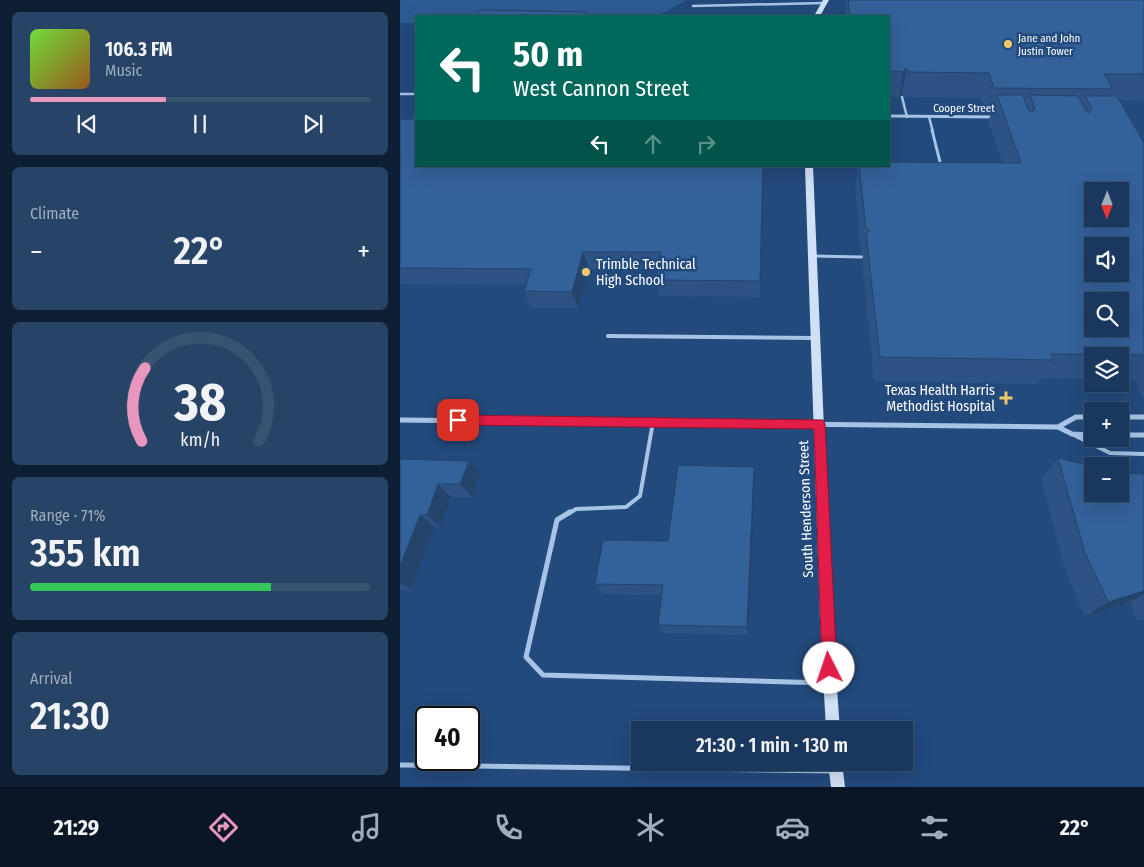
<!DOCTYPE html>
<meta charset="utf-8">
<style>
:root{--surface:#1a385d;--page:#274366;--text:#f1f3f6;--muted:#9facbc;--line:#385272;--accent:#e797bd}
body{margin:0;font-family:"Fira Sans Condensed",sans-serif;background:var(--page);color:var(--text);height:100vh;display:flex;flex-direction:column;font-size:19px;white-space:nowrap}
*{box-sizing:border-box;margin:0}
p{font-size:16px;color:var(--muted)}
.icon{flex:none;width:28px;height:28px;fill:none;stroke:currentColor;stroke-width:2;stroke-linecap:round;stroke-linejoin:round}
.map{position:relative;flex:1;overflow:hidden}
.sheet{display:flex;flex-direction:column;gap:12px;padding:12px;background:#0e1f33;width:400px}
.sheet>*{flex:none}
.guide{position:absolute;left:15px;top:15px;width:475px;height:152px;border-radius:0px;box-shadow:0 5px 20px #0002,0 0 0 1px var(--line);background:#00695c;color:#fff;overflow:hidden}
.needle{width:32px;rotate:181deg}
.buttons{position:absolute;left:684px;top:182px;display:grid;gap:10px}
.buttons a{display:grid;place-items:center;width:45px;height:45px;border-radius:0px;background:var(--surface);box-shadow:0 5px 20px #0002,0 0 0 1px var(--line);font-size:25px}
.speed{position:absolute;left:15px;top:706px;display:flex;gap:10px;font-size:25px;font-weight:700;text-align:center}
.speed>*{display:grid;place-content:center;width:65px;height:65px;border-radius:50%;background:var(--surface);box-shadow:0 5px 20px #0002,0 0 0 1px var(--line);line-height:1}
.speed .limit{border:2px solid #111;border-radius:8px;background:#fff;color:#111}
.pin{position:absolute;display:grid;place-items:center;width:42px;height:42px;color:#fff;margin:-21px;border-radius:10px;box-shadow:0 2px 8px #0006}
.me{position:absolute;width:55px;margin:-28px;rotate:356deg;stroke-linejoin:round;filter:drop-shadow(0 0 4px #0008)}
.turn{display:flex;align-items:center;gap:18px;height:105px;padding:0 15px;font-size:22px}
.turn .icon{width:65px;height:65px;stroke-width:2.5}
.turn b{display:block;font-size:35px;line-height:42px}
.lanes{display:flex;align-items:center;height:48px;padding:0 15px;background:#0003;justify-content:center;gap:25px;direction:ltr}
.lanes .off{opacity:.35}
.big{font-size:38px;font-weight:600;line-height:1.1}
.sheet .card{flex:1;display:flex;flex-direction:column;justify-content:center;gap:8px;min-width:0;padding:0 18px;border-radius:8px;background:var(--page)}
.sheet .dial{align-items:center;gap:0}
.dial svg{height:130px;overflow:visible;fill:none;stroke:var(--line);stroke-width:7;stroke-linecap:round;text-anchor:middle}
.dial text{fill:var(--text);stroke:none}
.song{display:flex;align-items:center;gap:15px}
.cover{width:60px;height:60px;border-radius:8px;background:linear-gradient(135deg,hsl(100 70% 55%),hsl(30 70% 35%))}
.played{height:5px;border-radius:2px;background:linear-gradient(90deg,var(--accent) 40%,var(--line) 40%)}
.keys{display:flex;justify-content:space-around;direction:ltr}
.heat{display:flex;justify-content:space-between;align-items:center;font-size:28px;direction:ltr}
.charge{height:8px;border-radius:4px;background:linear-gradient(90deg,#34c759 71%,var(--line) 0)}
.trip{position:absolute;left:231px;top:721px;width:282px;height:50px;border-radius:0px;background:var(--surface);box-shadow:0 5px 20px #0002,0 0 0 1px var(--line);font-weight:600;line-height:50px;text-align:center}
.menu{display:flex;height:80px;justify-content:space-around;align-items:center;background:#0a1625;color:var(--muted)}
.menu .icon{width:35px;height:35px}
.menu .selected{color:var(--accent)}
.menu b{font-size:22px;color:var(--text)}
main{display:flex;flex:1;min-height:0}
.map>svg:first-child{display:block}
.green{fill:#2d5c93}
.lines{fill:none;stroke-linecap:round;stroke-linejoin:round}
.lane-far3{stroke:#a7c3e5;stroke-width:2.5}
.lane-far2{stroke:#a7c3e5;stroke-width:3}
.lane-far1{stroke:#a7c3e5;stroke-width:4}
.lane{stroke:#a7c3e5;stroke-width:5}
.street-far1{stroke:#a7c3e5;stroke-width:3}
.street{stroke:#a7c3e5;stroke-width:5}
.secondary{fill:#d0e0f5;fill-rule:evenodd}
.wall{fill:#2c5384}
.shaded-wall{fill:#24446b}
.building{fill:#336199;stroke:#24446b;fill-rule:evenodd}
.route{fill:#e11d48;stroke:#92132f}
.poi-dot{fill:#f0c96a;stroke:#234a7c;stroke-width:2}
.labels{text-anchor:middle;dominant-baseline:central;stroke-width:5;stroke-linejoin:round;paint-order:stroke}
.far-poi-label{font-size:11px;fill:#fff;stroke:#234a7c;text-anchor:start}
.far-street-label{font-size:11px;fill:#fff;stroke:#234a7c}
.poi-label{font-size:14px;fill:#fff;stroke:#234a7c;text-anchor:start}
.street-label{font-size:14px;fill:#fff;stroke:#234a7c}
</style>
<main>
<section class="sheet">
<div class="card">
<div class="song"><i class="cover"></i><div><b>106.3 FM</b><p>Music</p></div></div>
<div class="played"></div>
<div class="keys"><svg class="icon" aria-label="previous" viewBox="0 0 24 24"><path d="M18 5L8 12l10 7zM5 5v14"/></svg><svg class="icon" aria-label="pause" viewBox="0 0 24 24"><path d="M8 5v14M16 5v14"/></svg><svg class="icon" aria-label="next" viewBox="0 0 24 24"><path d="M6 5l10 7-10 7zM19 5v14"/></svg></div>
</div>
<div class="card"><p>Climate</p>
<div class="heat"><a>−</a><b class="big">22°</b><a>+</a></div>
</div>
<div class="card dial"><svg viewBox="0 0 100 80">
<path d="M14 69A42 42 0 1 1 86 69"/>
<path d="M14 69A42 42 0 0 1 16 24" stroke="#e797bd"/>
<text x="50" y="56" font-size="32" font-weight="700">38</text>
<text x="50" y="72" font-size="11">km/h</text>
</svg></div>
<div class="card"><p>Range · 71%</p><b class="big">355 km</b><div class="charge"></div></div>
<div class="card"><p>Arrival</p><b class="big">21:30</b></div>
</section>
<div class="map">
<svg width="744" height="787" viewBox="0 0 744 787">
<rect width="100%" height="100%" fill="#234a7c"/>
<path class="green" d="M0 0H287L267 11 252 16H16V23H0Z"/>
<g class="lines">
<path class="lane-far3" d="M293 6 424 3
M0 94H16
M502 97 507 117
M529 117 533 132"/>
<path class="lane-far2" d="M532 130 541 166
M413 256 462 257"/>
<path class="lane-far1" d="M208 336 414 338
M674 435 710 453 744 454
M168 514 176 509 226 507 240 496 253 422"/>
<path class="lane" d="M170 512 157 520 126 657 143 675 428 683
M0 765 433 771"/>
<path class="street-far1" d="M489 116 596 117"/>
<path class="street" d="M720 417H744
M0 420 658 427 672 434 692 435
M658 427 676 417H692
M720 435H744"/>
<path class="secondary" d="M423 0H429L420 16H414Z
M405 166H413L432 620 440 730H426L420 620Z
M428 762H442L445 787H431Z"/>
</g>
<path class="wall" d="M446 0H744V101L719 100 744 143V403L735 380 720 379V356H692V379L642 378 638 384 474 381 462 260 463 255 461 254 455 188 458 166H489L603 163 588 121 591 114H586L581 98 505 97 502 94 499 97H489V16H445Z
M0 119 16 166H364L360 297 259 296 256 280 258 269H189L178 308H131L124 291 126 285 0 284Z
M658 458 692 494 744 474V620H736L730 602 685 617 665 570 641 479Z
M0 459 69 461 80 474 72 497H51L41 527H34L11 590H0Z
M354 467 355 480 348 635 263 633 258 625 262 595 203 594 195 584 268 541Z"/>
<path class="shaded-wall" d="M506 68 502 94 499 97 503 72Z
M363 166H364L360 297V281Z
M183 252 189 269 178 308 172 292Z
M69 461 80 474 72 497 60 484Z
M354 467 355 480 348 635 347 627Z
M38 484 51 497 41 527 27 515Z
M20 515 34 527 11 590 0 583V566Z
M744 591V594L730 602 685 617 708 602Z"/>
<path class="building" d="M448 0H744V74H704L713 89 594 88 589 73 510 72 506 68 503 72 489 71V16H450Z
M80 10 187 12 185 16H75Z
M597 95H623L628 110 632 112 635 109 630 95 678 96 686 111 689 113 692 109 685 96H717L744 143V355L651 354 653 360 480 357 466 234 470 231 466 227 459 166H489V162L621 163ZM692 191H720V219H692ZM692 246H720V274H692ZM692 301H720V329H692Z
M0 119H16V166H363L360 281 256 280 261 252H183L172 292 124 291 131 269 0 268Z
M658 458 692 466V494H720V473L744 474V591L708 602 685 553Z
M0 459 69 461 60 484H38L27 515H20L0 566Z
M278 465 354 467 347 627 258 625 263 585 195 584 203 540 268 541Z"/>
<path class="route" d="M58 415 423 420 425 424 437 668 435 673 429 675 424 673 422 668 414 429 58 425 54 424 53 420 54 417Z"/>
<g class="poi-dot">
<circle cx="608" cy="44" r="5"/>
<circle cx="186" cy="272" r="5"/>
<path d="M603.5 390.5h5v5h5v5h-5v5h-5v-5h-5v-5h5z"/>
</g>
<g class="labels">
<g class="far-poi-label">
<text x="618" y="38">Jane and John<tspan x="618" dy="13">Justin Tower</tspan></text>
</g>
<g class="far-street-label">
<text x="564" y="108">Cooper Street</text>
</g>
<g class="poi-label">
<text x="196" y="264">Trimble Technical<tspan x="196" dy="16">High School</tspan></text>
<text x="595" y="390" text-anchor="end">Texas Health Harris<tspan x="595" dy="16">Methodist Hospital</tspan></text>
</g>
<g class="street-label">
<text transform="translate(406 509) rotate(-92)">South Henderson Street</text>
</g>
</g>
</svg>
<div class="buttons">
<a><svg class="needle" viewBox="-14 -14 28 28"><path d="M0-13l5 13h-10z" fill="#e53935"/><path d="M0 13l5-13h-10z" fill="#9facbc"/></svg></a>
<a><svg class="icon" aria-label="sound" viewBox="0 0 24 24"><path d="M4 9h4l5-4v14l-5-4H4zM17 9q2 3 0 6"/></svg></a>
<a><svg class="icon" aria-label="search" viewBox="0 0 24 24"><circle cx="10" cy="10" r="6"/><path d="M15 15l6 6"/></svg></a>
<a><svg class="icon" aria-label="layers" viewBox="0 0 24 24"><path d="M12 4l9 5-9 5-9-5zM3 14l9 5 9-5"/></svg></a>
<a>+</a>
<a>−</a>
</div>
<div class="speed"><div class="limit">40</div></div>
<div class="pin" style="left:58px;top:420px;background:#d93025"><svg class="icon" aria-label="arrive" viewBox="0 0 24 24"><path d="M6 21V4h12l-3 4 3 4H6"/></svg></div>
<svg class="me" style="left:429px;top:668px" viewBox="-20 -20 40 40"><circle r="19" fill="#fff"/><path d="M0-13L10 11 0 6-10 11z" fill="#e11d48"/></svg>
<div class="trip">21:30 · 1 min · 130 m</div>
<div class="guide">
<div class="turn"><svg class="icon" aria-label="left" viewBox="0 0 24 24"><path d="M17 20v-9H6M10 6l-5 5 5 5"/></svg><div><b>50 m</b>West Cannon Street</div></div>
<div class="lanes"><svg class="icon" aria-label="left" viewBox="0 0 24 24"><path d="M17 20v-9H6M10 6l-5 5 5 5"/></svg><svg class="icon off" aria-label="ahead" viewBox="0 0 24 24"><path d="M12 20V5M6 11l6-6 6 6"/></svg><svg class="icon off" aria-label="right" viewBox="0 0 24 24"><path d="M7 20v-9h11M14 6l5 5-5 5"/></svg></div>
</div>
</div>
</main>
<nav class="menu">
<b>21:29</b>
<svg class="icon selected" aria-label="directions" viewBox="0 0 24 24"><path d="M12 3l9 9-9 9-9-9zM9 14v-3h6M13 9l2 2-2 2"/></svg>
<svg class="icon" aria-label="music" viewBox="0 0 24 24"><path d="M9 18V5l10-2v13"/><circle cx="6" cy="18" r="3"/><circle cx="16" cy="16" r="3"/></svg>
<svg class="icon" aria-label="phone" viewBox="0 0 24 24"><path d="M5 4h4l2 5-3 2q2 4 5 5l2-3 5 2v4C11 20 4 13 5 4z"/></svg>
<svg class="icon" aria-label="climate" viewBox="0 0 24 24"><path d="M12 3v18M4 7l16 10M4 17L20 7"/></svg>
<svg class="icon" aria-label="car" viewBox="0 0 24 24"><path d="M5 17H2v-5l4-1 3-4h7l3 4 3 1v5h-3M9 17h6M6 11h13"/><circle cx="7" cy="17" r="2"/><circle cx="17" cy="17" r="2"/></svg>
<svg class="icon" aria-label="filters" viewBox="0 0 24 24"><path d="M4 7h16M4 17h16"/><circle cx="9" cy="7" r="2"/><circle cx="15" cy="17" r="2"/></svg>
<b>22°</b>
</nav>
